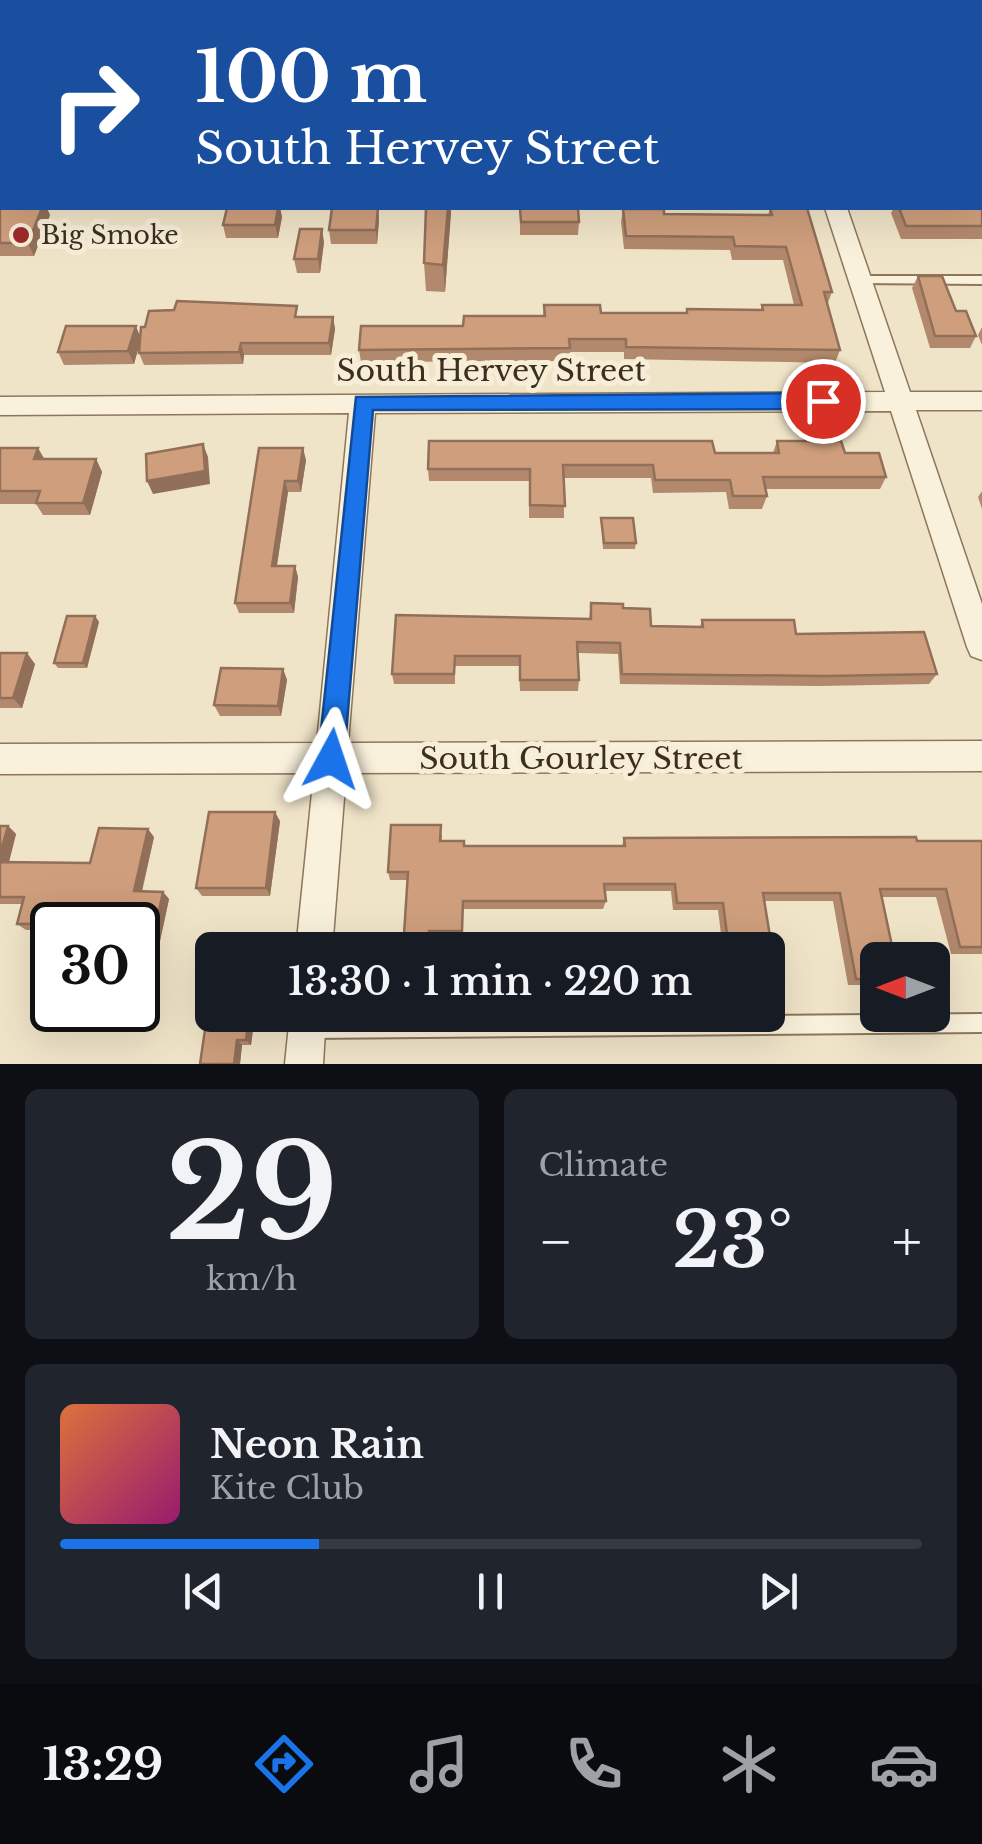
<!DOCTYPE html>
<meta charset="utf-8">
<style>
:root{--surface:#171b24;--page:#20242c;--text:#f1f3f6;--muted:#9ea1a6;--line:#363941;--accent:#1a73e8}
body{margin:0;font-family:"Libre Baskerville",serif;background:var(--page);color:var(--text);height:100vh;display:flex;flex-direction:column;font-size:38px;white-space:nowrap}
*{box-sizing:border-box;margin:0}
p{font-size:32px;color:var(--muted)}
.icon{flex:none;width:55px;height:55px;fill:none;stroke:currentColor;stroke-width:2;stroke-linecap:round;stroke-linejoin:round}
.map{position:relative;height:1064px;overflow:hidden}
.details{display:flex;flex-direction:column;gap:25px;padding:25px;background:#0d0f14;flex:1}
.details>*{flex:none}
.guide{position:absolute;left:0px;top:0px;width:982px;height:210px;box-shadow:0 10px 40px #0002;background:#1a4fa0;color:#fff;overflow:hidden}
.needle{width:65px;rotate:270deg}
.tools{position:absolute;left:860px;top:942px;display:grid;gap:20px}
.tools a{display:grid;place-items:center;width:90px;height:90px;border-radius:15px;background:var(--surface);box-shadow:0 10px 40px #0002;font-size:50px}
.speed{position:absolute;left:30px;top:902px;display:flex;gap:20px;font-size:50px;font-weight:700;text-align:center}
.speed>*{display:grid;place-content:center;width:130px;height:130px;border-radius:50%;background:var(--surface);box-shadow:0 10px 40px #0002;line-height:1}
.speed .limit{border:5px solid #111;border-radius:15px;background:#fff;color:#111}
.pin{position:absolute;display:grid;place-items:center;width:85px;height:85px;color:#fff;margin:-42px;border:5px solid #fff;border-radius:50%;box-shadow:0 2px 10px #0007}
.me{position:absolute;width:110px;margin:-55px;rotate:5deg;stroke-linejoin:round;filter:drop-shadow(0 0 8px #0008)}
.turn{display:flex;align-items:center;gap:35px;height:210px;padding:0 30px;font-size:45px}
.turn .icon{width:130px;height:130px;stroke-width:2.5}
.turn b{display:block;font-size:70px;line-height:85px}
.big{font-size:75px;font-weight:600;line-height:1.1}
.details .widget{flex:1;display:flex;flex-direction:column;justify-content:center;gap:15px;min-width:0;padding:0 35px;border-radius:15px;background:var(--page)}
.details .dial{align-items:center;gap:0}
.dial b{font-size:130px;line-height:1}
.song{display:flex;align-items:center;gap:30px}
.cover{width:120px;height:120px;border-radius:15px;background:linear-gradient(135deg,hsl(20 70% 55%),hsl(320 70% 35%))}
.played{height:10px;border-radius:5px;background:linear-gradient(90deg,var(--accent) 30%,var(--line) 30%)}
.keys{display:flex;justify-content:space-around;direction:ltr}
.heat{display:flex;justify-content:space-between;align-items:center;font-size:55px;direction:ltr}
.details .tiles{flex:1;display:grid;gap:25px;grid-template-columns:1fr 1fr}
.widget:last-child{grid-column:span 2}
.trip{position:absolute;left:195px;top:932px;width:590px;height:100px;border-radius:15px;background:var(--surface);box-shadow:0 10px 40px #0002;font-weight:600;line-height:100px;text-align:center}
.tab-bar{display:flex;height:160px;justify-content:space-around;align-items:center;background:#090b0e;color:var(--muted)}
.tab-bar .icon{width:70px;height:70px}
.tab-bar .on{color:var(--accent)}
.tab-bar b{font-size:45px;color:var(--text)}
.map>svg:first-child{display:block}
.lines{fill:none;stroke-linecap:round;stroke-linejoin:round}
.lane-casing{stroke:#8d765c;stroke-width:4}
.street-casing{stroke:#8d765c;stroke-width:3}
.primary-casing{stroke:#5b4430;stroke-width:46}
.lane{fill:#faf1dc;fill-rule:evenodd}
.street{fill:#faf1dc;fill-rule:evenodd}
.primary{stroke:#f3d9a0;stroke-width:42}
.wall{fill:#b2896c}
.shaded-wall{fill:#916f58}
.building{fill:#cf9f7d;stroke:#916f58;stroke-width:2.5}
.route{fill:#1a73e8;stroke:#114b97;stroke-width:2.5}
.poi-dot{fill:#9e2a2b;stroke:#f7eed8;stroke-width:4}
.labels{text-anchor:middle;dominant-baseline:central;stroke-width:10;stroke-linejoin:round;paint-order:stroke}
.far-poi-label{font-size:25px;fill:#3d2e20;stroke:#f7eed8;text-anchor:start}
.street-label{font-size:30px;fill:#3d2e20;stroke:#f7eed8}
</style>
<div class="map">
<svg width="982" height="1064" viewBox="0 0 982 1064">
<rect width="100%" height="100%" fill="#f0e4c8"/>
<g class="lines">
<defs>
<path id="lane" d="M0 79H2V85H0Z
M980 87H982V93H980Z
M860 276H982V284L856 283 854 280Z
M982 1014V1032L308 1038 301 1036 299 1029 301 1022 308 1020Z"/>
<path id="street" d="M758 0H776L777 2H760Z
M980 5H982V15H980Z
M0 6H2V16H0Z
M980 171H982V183H980Z
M0 186H2V198H0Z
M825 208H847L910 392H982V410H916L982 604V660L971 656 967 647 891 411 375 413 348 743 982 741V771L346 773 332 950H296L314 773 0 774V744L317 743 349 413 0 415V397L885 392Z
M290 1015H326L323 1064H285Z"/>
<path id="primary" d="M27 2 28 0
M0 55 2 50"/>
</defs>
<use href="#lane" class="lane-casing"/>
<use href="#street" class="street-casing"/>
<use href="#primary" class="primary-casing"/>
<use href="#lane" class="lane"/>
<use href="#street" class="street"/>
<use href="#primary" class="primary"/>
</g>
<path class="wall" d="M982 200V239H901L891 213 894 208H980Z
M0 201 50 215 34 256H0Z
M227 208H280L282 217 278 238H226L223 225Z
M426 208H451L445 292 426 291 424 263Z
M520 208 579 222 578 235H520Z
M770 208 832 292 827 305 840 350 835 363 624 359V352H570L569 361 361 362 359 350 463 326 543 316 544 305 601 313H686L687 309 761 310 762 305H794L783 260H732L730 250 624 249 621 222 623 209 664 214 768 215Z
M379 220 377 244H331L329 230Z
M324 242 320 273H297L294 259Z
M918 276 956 311 976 336 970 348H930L912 288Z
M299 317H333L335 329 331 355H244L243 364 144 365 139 353 140 342 134 364 64 365 58 352 140 337Z
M982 327V345L978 335Z
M777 441 886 477 880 489H765L767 496 762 509H729L726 492 653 493 651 478H564V518H529V481H429L428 469 715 453H773Z
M0 448 45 459H96L102 472 90 515H43L36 504H0Z
M259 448 306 460 301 492H288L277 566H295L298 577 294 613H239L235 603Z
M982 491V509L978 497Z
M601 518 636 543 635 549H603Z
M591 603 623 608 651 626 700 627 702 620 796 634 937 674 929 684 820 686 620 684 618 654 578 653 579 680 578 691H520L519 666H455V684H394L392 674 589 619Z
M95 616 99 622 87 668H58L54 663Z
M0 653 35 664 22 708H0Z
M283 669 287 680 281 716H220L214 705Z
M280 821 270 896H202L196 888Z
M0 826H8L16 834 9 862 90 863 154 837 142 892H163L169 899 157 955H138V925H52V930H26L17 924 22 904H0Z
M442 834V841L464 846H622L624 838 982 841V954H951L936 897H882L878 960V985H848L833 901H764L778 986 772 992H768V950H723L718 910H673L671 891H605L606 901 603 909H463L462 938H430L407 880H390L388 872Z
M349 1015H428L349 1016Z
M249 1016 254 1022 251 1045H242L240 1064H200Z"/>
<path class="shaded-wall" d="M42 208H47L50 215 34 256 28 243Z
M278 208H280L282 217 278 238 275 225Z
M378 208 379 220 377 244 376 230Z
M448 208H451V214L445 292 443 265Z
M322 229 324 242 320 273 318 259Z
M333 317 335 329 331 355 329 343Z
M136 326 141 339 134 364 128 351Z
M241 343 244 355 243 364 239 352Z
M203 444 208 457 210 484 153 494 147 481Z
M38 448 45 460 34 459Z
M303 448 306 460 301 492 298 481Z
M96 459 102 472 90 515 83 503Z
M285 481 288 492 275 577 272 566Z
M295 566 298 577 294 613 290 603Z
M95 616 99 622 87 668 83 663Z
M27 653 35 664 22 708 13 698Z
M283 669 287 680 281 716 278 706Z
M275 812 280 821 270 896 266 888Z
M8 826 16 834 7 869 0 864V854Z
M148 829 154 837 140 898 134 891Z
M163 892 169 899 157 955 151 949Z
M249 1016 254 1022 251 1045 246 1040Z
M237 1040 242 1045 240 1064H234Z"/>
<path class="building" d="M73 0H97L95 2H71Z
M194 0H453V2H193Z
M497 0H620L621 2H498Z
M980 22H982V68H980Z
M980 200H982V226H906L899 208H980Z
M0 201H2V208H42L28 243H0Z
M227 208H278L275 225H223Z
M332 208H378L376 230H329Z
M426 208H448L443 265 424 263Z
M520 208H578L579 222H521Z
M770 208H807L832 292H824L840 350 626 347V339H569L570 348 359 350 361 326H463L464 316H545L544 305H600L601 313H687V309L763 310 762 305H802L786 247 735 246 733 237 626 236 623 209H664V214L772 215Z
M300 229H322L318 259H294Z
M918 276H942L956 311H966L976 336H935Z
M177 301 297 306 295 317H333L329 343H241L239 352 139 353 141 327H145L149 311 174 310Z
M66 326H136L128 351 58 352Z
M429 441H712L715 453H779L777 441H841L845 453H879L886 477H763L767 496H733L730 480H655L653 465H563L565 506 530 505V469H428Z
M203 444 205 471 147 481 146 454Z
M0 448H38L34 459H96L83 503H36L40 491H0Z
M259 448H303L298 481H285L272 566H295L290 603H235Z
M601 518H633L636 543H604Z
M591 603 623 604V608L650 609 651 626 703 627 702 620H794L796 634 924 632 937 674 826 676 622 674 620 643 577 642 579 680H520V656H455L454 674H392L396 615 591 619Z
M67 616H95L83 663H54Z
M0 653H27L13 698H0Z
M221 668 283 669 278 706 214 705Z
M209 812H275L266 888H196Z
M391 825H441L440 841H464V846H625L624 838 916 837 917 841H982V947H960L946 889H880L895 960H878V979H856L840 893H763L778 986H768V950H729L723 903H677L675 884H604L606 901H463L462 931H429L428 950H403L408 872H388Z
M0 826H8L0 854Z
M99 828 148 829 134 891 163 892 151 949H138V925H125L126 923 17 924 24 897H0V862L90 863Z
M207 1016H249L246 1040H237L234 1064H200Z"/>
<path class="route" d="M823 393 834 401 823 409 373 410 344 759 341 768 331 771 322 768 318 759 356 397Z"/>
<circle class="poi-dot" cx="21" cy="235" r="10"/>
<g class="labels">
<g class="far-poi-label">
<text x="41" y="235">Big Smoke</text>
</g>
<g class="street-label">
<text x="491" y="370">South Hervey Street</text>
<text x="581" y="758">South Gourley Street</text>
</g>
</g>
</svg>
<div class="tools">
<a><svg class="needle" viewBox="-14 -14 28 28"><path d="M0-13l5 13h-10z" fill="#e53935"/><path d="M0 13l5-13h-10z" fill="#9ea1a6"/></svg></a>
</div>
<div class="speed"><div class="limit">30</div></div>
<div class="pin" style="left:823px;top:401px;background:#d93025"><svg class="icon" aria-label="arrive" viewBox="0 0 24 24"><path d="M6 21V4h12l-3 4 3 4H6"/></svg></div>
<svg class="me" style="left:331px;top:759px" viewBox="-20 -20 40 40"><path d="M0-17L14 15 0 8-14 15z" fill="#1a73e8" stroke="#fff" stroke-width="4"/></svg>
<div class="trip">13:30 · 1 min · 220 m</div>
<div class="guide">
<div class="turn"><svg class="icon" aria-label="right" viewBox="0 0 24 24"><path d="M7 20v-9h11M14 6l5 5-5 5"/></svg><div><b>100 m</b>South Hervey Street</div></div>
</div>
</div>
<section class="details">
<div class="tiles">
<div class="widget dial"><b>29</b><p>km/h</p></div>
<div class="widget"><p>Climate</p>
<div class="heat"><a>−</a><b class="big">23°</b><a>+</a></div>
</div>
<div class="widget">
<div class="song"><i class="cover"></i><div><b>Neon Rain</b><p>Kite Club</p></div></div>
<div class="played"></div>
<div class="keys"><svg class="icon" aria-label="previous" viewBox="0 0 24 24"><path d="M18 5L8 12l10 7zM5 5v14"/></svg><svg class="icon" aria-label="pause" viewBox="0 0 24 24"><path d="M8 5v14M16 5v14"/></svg><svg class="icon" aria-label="next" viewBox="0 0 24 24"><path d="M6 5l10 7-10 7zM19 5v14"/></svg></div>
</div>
</div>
</section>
<nav class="tab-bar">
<b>13:29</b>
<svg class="icon on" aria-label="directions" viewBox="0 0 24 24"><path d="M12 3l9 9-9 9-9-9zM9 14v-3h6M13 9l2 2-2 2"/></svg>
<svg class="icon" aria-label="music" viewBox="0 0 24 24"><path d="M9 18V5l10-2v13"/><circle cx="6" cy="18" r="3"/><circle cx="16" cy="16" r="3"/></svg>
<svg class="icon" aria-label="phone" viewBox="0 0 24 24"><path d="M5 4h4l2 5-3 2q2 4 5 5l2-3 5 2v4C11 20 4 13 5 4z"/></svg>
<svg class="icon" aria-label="climate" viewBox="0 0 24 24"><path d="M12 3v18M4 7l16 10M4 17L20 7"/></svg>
<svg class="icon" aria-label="car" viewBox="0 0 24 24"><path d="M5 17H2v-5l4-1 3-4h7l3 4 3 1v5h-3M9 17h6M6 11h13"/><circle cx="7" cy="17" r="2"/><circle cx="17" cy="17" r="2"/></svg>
</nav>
